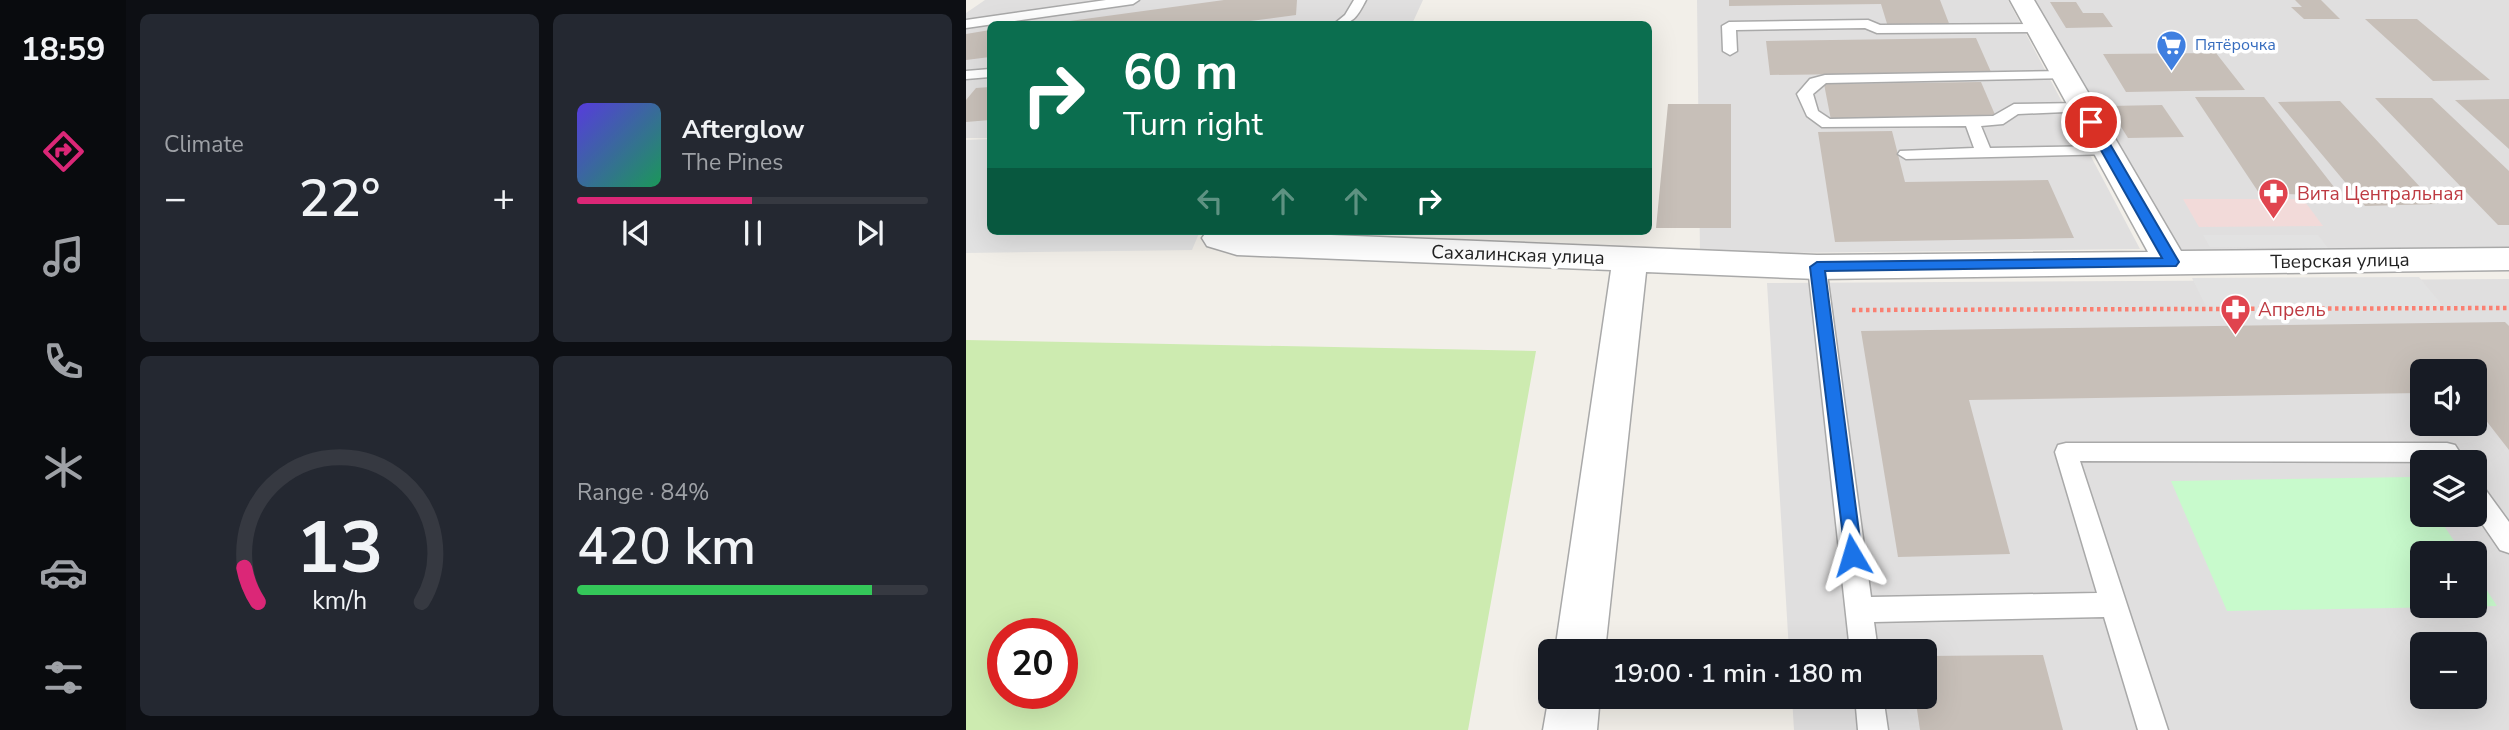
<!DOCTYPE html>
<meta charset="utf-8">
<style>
:root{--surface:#171b24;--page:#242831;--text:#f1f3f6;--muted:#9ea1a6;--line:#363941;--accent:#db2777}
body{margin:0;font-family:"Nunito Sans",sans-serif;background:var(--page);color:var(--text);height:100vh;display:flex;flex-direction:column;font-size:26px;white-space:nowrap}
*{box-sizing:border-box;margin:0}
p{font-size:23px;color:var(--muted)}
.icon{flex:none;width:38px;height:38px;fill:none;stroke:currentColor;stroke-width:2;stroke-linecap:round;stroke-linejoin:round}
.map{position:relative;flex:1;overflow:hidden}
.drawer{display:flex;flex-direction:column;gap:14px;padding:14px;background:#0d0f14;width:840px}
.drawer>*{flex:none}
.guide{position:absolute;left:21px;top:21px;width:665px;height:214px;border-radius:10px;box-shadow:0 7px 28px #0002;background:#0b6e4f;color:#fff;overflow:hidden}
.buttons{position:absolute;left:1444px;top:359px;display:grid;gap:14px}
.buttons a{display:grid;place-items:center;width:77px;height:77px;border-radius:10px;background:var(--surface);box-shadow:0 7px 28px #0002;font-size:35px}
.speed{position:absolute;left:21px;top:618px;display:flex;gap:14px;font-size:35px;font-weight:700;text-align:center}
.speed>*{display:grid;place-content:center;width:91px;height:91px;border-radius:50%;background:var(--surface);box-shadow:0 7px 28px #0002;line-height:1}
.speed .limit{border:10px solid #d22;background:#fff;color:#111}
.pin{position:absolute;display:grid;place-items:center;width:60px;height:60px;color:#fff;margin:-30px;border:4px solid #fff;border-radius:50%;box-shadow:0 2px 7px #0007}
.me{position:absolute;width:77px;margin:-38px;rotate:353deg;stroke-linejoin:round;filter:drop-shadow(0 0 5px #0008)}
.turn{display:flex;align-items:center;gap:24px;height:147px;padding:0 21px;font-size:32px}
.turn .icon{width:91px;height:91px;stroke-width:2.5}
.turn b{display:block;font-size:49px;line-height:60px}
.lanes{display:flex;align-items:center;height:66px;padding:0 21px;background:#0003;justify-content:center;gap:35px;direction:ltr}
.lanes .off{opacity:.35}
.big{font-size:52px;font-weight:600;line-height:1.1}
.drawer .card{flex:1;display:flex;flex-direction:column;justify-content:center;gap:10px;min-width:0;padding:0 24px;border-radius:10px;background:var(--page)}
.drawer .dial{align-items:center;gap:0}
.dial svg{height:182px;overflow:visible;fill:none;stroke:var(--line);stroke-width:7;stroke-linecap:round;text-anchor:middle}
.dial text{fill:var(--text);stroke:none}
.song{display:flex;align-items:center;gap:21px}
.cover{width:84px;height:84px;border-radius:10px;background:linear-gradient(135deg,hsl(250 70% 55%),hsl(150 70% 35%))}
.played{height:7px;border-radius:4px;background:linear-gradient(90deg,var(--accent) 50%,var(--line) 50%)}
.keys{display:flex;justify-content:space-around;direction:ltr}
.heat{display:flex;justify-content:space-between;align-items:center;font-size:38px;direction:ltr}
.charge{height:10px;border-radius:5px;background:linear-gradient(90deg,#34c759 84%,var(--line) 0)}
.drawer .tiles{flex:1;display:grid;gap:14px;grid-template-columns:repeat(2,1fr)}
.trip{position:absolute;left:572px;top:639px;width:399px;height:70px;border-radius:10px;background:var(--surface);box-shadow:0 7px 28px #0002;font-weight:600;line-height:70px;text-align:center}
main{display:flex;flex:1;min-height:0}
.dock{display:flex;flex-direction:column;width:126px;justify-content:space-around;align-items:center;background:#090b0e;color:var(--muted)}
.dock .icon{width:49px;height:49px}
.dock .current{color:var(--accent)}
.dock b{font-size:32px;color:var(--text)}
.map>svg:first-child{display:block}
.residential{fill:#e0dfdf;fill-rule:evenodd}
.commercial{fill:#f2dad9}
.grass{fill:#cdebb0;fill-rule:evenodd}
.park{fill:#c8facc}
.parking{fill:#e2e2e2}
.building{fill:#c7bfb8}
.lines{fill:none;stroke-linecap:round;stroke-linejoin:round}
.lane-casing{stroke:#a9a9a9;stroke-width:3}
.street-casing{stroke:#a9a9a9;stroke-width:3}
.path{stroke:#fa8072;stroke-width:4.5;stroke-dasharray:3.5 3.5;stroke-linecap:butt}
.lane{fill:#fff;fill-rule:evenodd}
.street{fill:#fff;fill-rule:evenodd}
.route{fill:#1a73e8;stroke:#114b97;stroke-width:2}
.labels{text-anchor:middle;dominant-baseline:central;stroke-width:7;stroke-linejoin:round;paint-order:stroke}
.far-shop-label{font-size:16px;fill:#366cbe;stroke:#fff;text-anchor:start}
.health-label{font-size:19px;fill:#be3a42;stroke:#fff;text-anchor:start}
.street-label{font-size:19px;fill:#222;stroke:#fff}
</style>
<main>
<nav class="dock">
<b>18:59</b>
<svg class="icon current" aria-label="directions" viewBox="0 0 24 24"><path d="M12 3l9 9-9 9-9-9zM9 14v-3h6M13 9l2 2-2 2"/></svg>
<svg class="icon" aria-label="music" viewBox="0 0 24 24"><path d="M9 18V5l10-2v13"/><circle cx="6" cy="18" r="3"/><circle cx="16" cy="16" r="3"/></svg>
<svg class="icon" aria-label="phone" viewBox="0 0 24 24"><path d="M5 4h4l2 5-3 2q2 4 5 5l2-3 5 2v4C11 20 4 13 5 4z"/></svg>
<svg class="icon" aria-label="climate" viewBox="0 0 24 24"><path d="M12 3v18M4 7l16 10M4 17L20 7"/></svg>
<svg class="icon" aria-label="car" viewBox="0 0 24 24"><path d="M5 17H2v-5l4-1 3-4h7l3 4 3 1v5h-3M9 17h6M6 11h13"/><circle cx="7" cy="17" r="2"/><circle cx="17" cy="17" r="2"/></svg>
<svg class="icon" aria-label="filters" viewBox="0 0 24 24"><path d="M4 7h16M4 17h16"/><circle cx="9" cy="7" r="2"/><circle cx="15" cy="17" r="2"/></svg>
</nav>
<section class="drawer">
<div class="tiles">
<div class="card"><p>Climate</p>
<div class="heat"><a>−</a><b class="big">22°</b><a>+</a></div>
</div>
<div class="card">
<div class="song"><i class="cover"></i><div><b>Afterglow</b><p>The Pines</p></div></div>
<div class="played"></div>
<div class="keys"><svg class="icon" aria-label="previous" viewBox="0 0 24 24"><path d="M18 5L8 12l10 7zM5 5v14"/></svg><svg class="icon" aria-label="pause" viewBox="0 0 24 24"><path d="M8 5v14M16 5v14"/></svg><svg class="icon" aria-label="next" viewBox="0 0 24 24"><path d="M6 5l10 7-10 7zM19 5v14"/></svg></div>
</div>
<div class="card dial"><svg viewBox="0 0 100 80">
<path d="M14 69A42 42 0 1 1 86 69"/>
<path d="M14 69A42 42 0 0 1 8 54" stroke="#db2777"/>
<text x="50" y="56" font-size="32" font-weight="700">13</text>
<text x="50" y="72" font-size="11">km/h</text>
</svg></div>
<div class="card"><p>Range · 84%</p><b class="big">420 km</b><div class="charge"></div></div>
</div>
</section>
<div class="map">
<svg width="1543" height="730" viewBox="0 0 1543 730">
<rect width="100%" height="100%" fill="#f2efe9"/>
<path class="residential" d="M19 0H457L446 24H24V138H0V13Z
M731 0H1042L1174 249 734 254Z
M1069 0H1543V250H1212Z
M1543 279V730H828L826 697 959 696V651H823L801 283ZM1456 371H1508V424H1456ZM1456 462H1508V514H1456ZM1456 553H1508V606H1456ZM1456 644H1508V696H1456Z"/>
<path class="commercial" d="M1337 199 1357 226 1233 227 1217 199Z"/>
<path class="grass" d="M0 340 570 351 502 730H0ZM37 634H96V693H37Z"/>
<path class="park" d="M1446 477 1456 492V514L1471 515 1496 553H1456V606H1508L1509 572 1531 606 1261 611 1205 481Z"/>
<path class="parking" d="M24 139V231H234L226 250 0 253V140Z
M1237 235H1352L1362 248 1244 247Z
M1453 277 1481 311H1242L1226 278Z"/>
<path class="building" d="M258 0H331L330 15 261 24H82Z
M763 0H974L984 26 922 27 915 4 763 6Z
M1329 0H1355L1374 19H1338L1325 7H1336Z
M1084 2H1110L1117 13H1137L1147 27 1100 28Z
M1399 19H1451L1524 80 1467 81Z
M24 30V57L0 60V34Z
M1010 38 1025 72 804 75 800 41Z
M1250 53 1279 90 1160 92 1137 54Z
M1015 82 1030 117 865 120 858 84Z
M24 87V120L0 122V100L10 88Z
M1229 97H1298L1375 196 1293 193Z
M1409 98H1466L1543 171V225H1532Z
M1543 99V149L1489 100Z
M1374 101 1470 204 1399 206 1312 102Z
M702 104H765V228H690Z
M1196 105 1218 137 1162 138 1142 106Z
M926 131 939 182 1082 180 1108 238 869 242 852 132Z
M1539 322 1543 326V450L1508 405V371H1456V393L1003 400 1044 554 932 557 895 331Z
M1077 655 1097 730H954L949 696H959V656Z"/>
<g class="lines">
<defs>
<path id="lane" d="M140 0H173L167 4 0 28V20Z
M388 0H400C391 17 388 24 368 24L379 15Z
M902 20 914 25 1071 24 1078 28 1071 32 911 33 899 28 770 30 771 51 764 55 757 51 756 26 763 22Z
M24 69V77L0 79V71Z
M1099 71 1104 72V78L860 83 847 94 852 111 864 119 1027 116 1048 104 1117 103 1122 105V111L1052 114 1037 124 1015 126 1024 148 1141 146 1149 151 1147 154 940 159 932 154 934 151 1008 148 1000 126 856 127 841 116 831 94 844 79 859 75Z
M851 261 860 267 905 597 1131 593 1089 452 1092 445 1100 443H1481L1489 445 1500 462 1114 461 1202 730H1172L1138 617 908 622 912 651H884L842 267Z
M1508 482 1516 485 1543 522V553L1534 550 1508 512Z
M889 696H917L922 730H892Z"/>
<path id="street" d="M1044 0H1068L1215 251 1543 248V270L851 279 680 272 639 651H589L645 270 271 255 241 246 236 238 241 231H267L851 255 1182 252Z
M584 690V696H634L631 730H577Z"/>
</defs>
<use href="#lane" class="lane-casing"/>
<use href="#street" class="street-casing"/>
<path class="path" d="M886 310 1543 308"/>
<use href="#lane" class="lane"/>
<use href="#street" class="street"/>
</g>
<path class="route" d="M1121 120 1131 122 1213 262 1210 266 859 271 896 555 893 561 886 564 880 561 844 267 851 262 1196 258 1119 122Z"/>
<defs>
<symbol id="supermarket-pin" viewBox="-11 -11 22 30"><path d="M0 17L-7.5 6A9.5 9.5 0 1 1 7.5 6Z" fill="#3f7fe0" stroke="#fff"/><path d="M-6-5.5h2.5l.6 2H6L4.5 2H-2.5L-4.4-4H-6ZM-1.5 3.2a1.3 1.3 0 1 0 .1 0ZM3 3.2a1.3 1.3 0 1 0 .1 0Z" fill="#fff"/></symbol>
<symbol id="pharmacy-pin" viewBox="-11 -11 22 30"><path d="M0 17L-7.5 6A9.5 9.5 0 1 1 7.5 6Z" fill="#e0444e" stroke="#fff"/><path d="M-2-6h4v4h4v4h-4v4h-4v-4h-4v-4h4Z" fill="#fff"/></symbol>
</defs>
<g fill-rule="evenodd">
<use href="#supermarket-pin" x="1188" y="28" width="35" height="47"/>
<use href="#pharmacy-pin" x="1290" y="176" width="35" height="47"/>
<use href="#pharmacy-pin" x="1252" y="292" width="35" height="47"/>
</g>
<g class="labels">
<g class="far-shop-label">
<text x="1229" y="45">Пятёрочка</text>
</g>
<g class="health-label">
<text x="1331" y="194">Вита Центральная</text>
<text x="1292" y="310">Апрель</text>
</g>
<g class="street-label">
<text transform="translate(552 255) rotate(2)">Сахалинская улица</text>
<text transform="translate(1374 261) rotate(-1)">Тверская улица</text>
</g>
</g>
</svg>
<div class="buttons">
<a><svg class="icon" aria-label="sound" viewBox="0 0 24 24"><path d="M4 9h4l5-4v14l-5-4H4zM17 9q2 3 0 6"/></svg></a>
<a><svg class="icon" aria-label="layers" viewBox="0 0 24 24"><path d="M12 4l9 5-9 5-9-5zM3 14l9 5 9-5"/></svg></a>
<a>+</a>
<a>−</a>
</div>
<div class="speed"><div class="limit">20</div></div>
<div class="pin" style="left:1125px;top:122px;background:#d93025"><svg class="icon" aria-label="arrive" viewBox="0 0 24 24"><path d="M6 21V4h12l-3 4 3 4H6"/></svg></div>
<svg class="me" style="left:886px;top:555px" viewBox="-20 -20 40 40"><path d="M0-17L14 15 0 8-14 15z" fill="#1a73e8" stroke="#fff" stroke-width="4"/></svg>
<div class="trip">19:00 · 1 min · 180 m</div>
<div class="guide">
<div class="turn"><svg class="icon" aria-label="right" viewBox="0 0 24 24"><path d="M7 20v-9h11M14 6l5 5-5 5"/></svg><div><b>60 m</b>Turn right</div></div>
<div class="lanes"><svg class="icon off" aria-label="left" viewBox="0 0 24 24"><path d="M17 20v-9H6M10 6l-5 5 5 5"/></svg><svg class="icon off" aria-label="ahead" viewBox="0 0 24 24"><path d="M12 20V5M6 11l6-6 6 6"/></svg><svg class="icon off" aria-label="ahead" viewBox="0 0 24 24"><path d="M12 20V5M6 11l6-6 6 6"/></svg><svg class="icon" aria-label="right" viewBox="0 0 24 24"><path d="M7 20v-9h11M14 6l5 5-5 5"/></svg></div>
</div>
</div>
</main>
